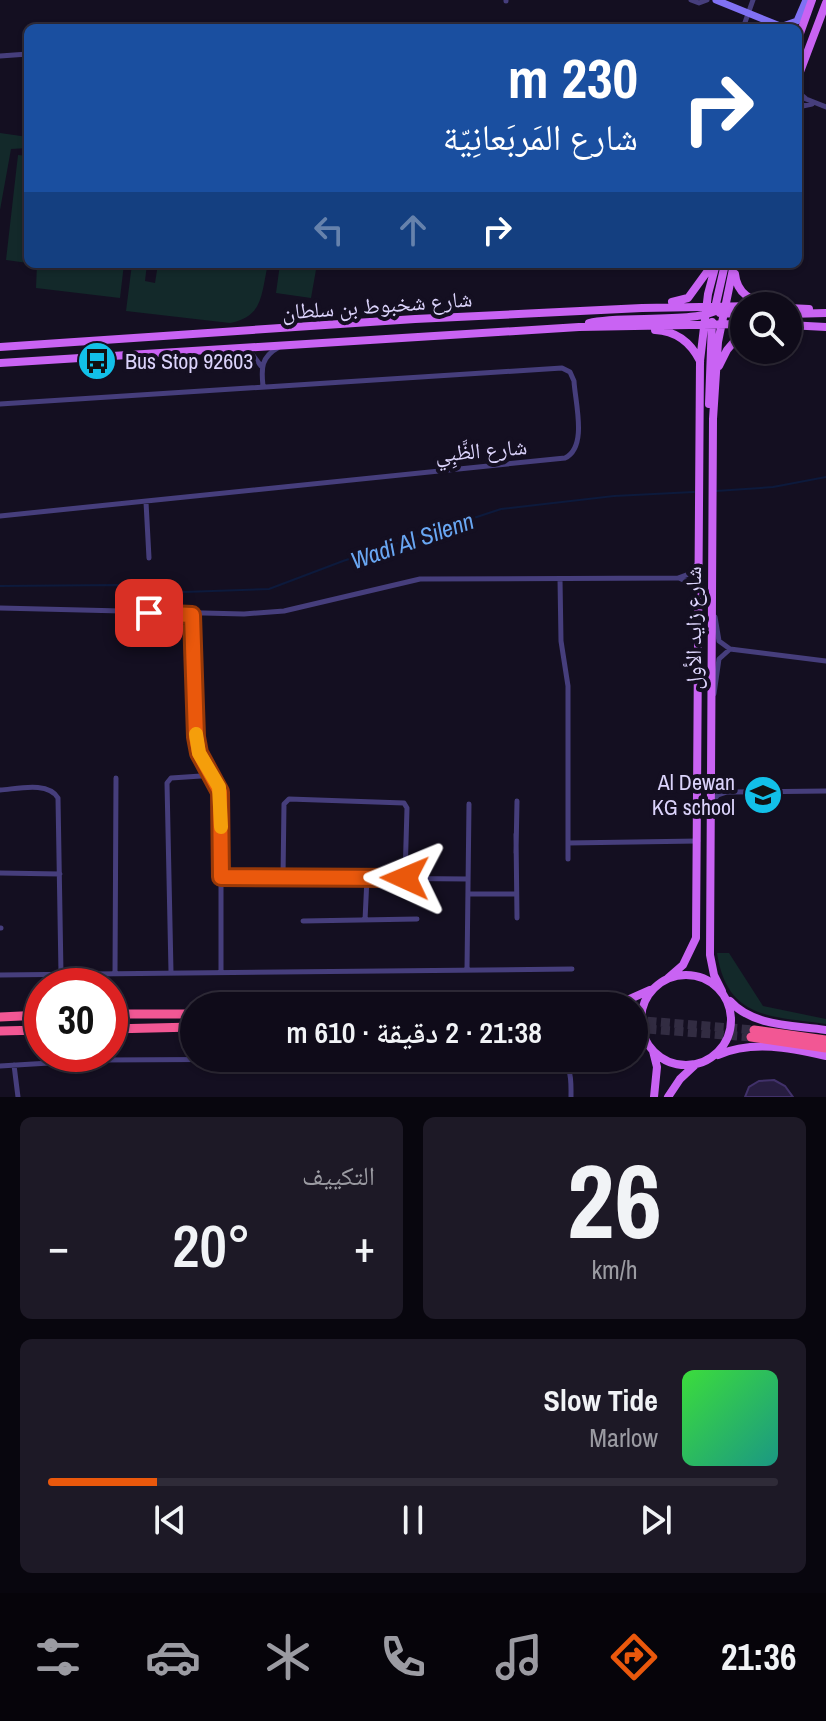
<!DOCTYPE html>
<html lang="ar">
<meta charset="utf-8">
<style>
:root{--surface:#0f0b19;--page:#1d1926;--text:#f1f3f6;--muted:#9b9ba2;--line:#2f2b38;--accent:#ea580c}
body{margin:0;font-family:"Archivo Narrow","Noto Naskh Arabic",sans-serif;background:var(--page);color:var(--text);direction:rtl;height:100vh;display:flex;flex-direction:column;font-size:30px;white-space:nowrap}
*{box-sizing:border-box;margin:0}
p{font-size:26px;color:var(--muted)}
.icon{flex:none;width:44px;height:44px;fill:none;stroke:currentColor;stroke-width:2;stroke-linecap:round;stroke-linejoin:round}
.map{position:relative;height:1097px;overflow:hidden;direction:ltr}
.sheet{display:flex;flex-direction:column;gap:20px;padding:20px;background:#08060e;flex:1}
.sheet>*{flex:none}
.guide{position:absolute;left:24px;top:24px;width:778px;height:244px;border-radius:12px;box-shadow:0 2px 6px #0004,0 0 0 2px var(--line);direction:rtl;background:#1a4fa0;color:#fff;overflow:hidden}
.tools{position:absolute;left:730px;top:292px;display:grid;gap:16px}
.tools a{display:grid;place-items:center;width:72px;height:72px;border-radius:50%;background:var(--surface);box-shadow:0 2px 6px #0004,0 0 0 2px var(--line);font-size:40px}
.speed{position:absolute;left:24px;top:968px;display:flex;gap:16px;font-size:40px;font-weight:700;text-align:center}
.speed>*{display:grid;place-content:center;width:104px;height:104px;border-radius:50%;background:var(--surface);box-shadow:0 2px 6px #0004,0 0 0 2px var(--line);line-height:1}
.speed .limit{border:12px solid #d22;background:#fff;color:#111}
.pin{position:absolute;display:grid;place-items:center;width:68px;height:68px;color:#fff;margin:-34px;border-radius:16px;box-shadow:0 4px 12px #0006}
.me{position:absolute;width:88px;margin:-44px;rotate:271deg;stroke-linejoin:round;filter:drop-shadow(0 0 6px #0008)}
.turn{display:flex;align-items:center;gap:28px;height:168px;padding:0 32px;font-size:36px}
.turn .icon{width:104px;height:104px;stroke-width:2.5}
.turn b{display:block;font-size:56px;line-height:68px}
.lanes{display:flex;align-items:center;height:76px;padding:0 32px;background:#0003;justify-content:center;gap:40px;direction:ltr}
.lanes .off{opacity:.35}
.big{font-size:60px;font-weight:600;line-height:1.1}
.sheet .widget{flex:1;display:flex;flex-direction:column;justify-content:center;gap:12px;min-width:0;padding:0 28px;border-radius:12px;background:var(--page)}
.sheet .dial{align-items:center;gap:0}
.dial b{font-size:104px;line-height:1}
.song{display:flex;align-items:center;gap:24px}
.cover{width:96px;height:96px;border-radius:12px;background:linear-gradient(135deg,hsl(120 70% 55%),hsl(170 70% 35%))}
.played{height:8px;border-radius:4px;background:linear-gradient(90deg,var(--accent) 15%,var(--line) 15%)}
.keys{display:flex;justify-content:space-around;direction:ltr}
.heat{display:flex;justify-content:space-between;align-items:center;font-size:44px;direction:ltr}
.sheet .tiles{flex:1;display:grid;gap:20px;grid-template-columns:1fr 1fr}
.widget:last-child{grid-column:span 2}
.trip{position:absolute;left:180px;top:992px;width:468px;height:80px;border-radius:40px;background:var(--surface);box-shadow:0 2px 6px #0004,0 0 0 2px var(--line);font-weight:600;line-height:80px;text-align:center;direction:rtl}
.dock{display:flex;height:128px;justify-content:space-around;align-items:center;background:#06040a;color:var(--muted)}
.dock .icon{width:56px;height:56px}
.dock .current{color:var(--accent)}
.dock b{font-size:36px;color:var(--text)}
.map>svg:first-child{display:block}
.green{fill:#13292a}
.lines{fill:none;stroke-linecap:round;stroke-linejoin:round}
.stream{stroke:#0d1a3c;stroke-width:2}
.building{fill:#271d40;stroke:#41316a;stroke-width:2}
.highway-tunnel{stroke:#322c42;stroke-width:9;stroke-dasharray:9 4.5;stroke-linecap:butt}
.street{stroke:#463e7c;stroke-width:5}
.secondary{stroke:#8071f4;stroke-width:7}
.primary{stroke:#c963f3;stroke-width:8}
.highway{stroke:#f25794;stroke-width:9}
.route-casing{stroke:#983908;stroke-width:20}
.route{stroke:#ea580c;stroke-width:14}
.slow{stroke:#f59e0b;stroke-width:14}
.labels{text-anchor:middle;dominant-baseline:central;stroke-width:8;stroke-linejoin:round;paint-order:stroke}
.street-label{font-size:22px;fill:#dbd3fb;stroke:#140f21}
.poi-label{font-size:22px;fill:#dbd3fb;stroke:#140f21;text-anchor:start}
.water-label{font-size:24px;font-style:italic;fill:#69a7f3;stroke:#140f21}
</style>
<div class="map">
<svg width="826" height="1097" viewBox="0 0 826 1097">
<rect width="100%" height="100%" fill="#140f21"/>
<path class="green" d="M0 133 28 137V148L11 149 0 210Z
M18 155 28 156V263L6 260Z
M37 264H124L120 298 36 288Z
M132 264H147L145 281 155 283 158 264H268C261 293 264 317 230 323L126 311Z
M280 264H317L311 298 276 293Z
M717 953H729L763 1006 826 1019V1024C772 1016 727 1020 717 953Z"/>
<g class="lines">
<path class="stream" d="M716 491 773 487 826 477
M0 586 117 585 184 592 269 589 343 561 501 509 614 496 694 492"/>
</g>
<path class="building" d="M774 1080 785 1086 793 1097H745L749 1087 759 1081Z"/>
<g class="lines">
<path class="highway-tunnel" d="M634 1020 754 1030
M634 1028 751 1037"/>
<path class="street" d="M691 0 699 3 707 0
M506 1V0
M743 28 753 0
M0 56 28 54
M798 92 806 99 826 107
M798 107 812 104
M242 349 252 354 261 366
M263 386C261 368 261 357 279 347
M0 404 562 368 570 372 574 381C575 402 588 447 565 458L0 516
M146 502 149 558
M679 578 690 583 698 594
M560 579 561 641 568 686V859
M0 608 244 614 284 611 420 579 678 578 689 574 696 565
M192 615 197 745 218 782 221 797V971
M715 617 719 641 730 649 826 661
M714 694 719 659 729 650
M712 775 726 791
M0 790C17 789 48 781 58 798L61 974
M711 802 718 795 727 792 826 791
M516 834 517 918
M568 843 698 841
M516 853 517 801
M0 873 60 874
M221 877 468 879
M283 877 284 804 289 799 404 803 407 808 405 878
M469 894H516
M365 920 367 878
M303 921 417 919
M0 928H1
M467 969 469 804
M171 972 167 783 171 778 201 776
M115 973 116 778
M0 975 572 969
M551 1058C573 1060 571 1079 571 1097
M14 1065 18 1097
M0 1066 99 1060 549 1058"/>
<path class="secondary" d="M716 0 785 28
M783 26 797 21 806 0"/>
<path class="primary" d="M798 39 812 0
M798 77 826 3
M735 274C737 295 752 300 769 306
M672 302 688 298 712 265
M715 308 725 264
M788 308 809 309
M720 313 744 314
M788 314 826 313
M589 323C623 314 701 326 724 306
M788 325 826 327
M655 330C677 331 691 343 700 361
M0 347 415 319 642 308 758 306
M0 363 579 327 744 324
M719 366 727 350 744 330
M709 404 712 322
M641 1020a45 45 0 1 1 90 0a45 45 0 1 1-90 0Z
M668 978 683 965 696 938 700 361 708 294 716 264
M722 991 714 975 710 955 713 419 718 342 734 264
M730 1001C753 1027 794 1025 826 1030
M614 1006 650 990
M653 1051 657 1067 654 1097
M718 1055C753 1040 790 1048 826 1056
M668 1097 680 1079 696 1064"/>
<path class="highway" d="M110 1014H194
M0 1017 42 1015
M110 1029 194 1027
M754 1030 826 1040
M0 1031 42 1030
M751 1037 826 1048"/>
</g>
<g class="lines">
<defs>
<path id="route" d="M149 613 192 615 196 737 199 753 220 792 221 877 405 878"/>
</defs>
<use href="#route" class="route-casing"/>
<use href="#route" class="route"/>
<path class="slow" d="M196 734 199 753 219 787 221 827"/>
</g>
<defs>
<symbol id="bus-disc" viewBox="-11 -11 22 22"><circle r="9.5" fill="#12c0e8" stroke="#140f21"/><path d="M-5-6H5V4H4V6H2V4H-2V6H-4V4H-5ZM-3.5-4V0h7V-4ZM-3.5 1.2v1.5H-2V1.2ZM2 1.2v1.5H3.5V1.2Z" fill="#111"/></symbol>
<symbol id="school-disc" viewBox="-11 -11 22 22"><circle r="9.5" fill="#12c0e8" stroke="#140f21"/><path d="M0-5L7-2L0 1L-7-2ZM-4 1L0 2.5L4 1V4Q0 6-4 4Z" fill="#111"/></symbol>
</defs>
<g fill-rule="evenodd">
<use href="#bus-disc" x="75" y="339" width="44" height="44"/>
<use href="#school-disc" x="741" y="773" width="44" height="44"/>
</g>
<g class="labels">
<g class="street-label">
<text transform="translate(377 305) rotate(-4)">شارع شخبوط بن سلطان</text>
<text transform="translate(481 450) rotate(-5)">شارع الظَّبِي</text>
<text transform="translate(693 628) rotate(-90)">شارع زايد الأول</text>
</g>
<g class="poi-label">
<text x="125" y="361">Bus Stop 92603</text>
<text x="735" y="782" text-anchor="end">Al Dewan<tspan x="735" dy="25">KG school</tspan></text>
</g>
<g class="water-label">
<text transform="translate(412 540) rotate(-19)">Wadi Al Silenn</text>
</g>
</g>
</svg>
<div class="tools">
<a><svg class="icon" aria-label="search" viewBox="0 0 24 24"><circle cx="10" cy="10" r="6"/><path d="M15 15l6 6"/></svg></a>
</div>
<div class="speed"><div class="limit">30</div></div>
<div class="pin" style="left:149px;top:613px;background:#d93025"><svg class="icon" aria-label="arrive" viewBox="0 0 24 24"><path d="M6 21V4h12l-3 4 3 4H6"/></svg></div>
<svg class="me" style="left:405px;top:878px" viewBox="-20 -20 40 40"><path d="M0-17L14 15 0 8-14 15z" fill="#ea580c" stroke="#fff" stroke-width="4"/></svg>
<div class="trip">21:38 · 2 دقيقة · 610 m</div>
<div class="guide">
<div class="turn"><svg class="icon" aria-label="right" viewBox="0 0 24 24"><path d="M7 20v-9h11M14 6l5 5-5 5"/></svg><div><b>230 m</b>شارع المَربَعانِيّة</div></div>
<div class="lanes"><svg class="icon off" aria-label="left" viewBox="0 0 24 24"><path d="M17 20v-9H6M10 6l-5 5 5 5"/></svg><svg class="icon off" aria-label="ahead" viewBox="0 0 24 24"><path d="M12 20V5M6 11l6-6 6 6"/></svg><svg class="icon" aria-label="right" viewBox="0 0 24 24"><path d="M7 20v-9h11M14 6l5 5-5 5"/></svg></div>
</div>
</div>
<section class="sheet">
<div class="tiles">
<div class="widget dial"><b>26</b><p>km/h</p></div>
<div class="widget"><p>التكييف</p>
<div class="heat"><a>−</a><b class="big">20°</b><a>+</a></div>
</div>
<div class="widget">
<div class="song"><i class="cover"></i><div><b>Slow Tide</b><p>Marlow</p></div></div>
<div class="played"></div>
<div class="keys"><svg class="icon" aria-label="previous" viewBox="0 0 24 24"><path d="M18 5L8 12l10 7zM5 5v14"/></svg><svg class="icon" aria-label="pause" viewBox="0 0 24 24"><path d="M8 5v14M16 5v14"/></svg><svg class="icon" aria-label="next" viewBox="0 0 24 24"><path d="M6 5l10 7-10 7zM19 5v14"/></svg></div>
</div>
</div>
</section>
<nav class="dock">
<b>21:36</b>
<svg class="icon current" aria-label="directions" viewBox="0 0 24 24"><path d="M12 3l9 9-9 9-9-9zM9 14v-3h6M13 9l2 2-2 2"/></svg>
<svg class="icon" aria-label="music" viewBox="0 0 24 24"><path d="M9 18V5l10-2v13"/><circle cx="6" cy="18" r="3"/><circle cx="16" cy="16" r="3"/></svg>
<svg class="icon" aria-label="phone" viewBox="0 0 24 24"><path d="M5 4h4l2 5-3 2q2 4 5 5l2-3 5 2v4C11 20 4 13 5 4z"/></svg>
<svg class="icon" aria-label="climate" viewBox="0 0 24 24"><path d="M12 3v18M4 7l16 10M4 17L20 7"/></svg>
<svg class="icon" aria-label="car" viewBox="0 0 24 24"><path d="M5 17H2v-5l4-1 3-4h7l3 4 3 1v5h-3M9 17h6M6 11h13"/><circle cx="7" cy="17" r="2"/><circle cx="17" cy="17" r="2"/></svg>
<svg class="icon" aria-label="filters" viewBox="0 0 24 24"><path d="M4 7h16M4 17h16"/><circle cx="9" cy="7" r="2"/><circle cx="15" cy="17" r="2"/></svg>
</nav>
